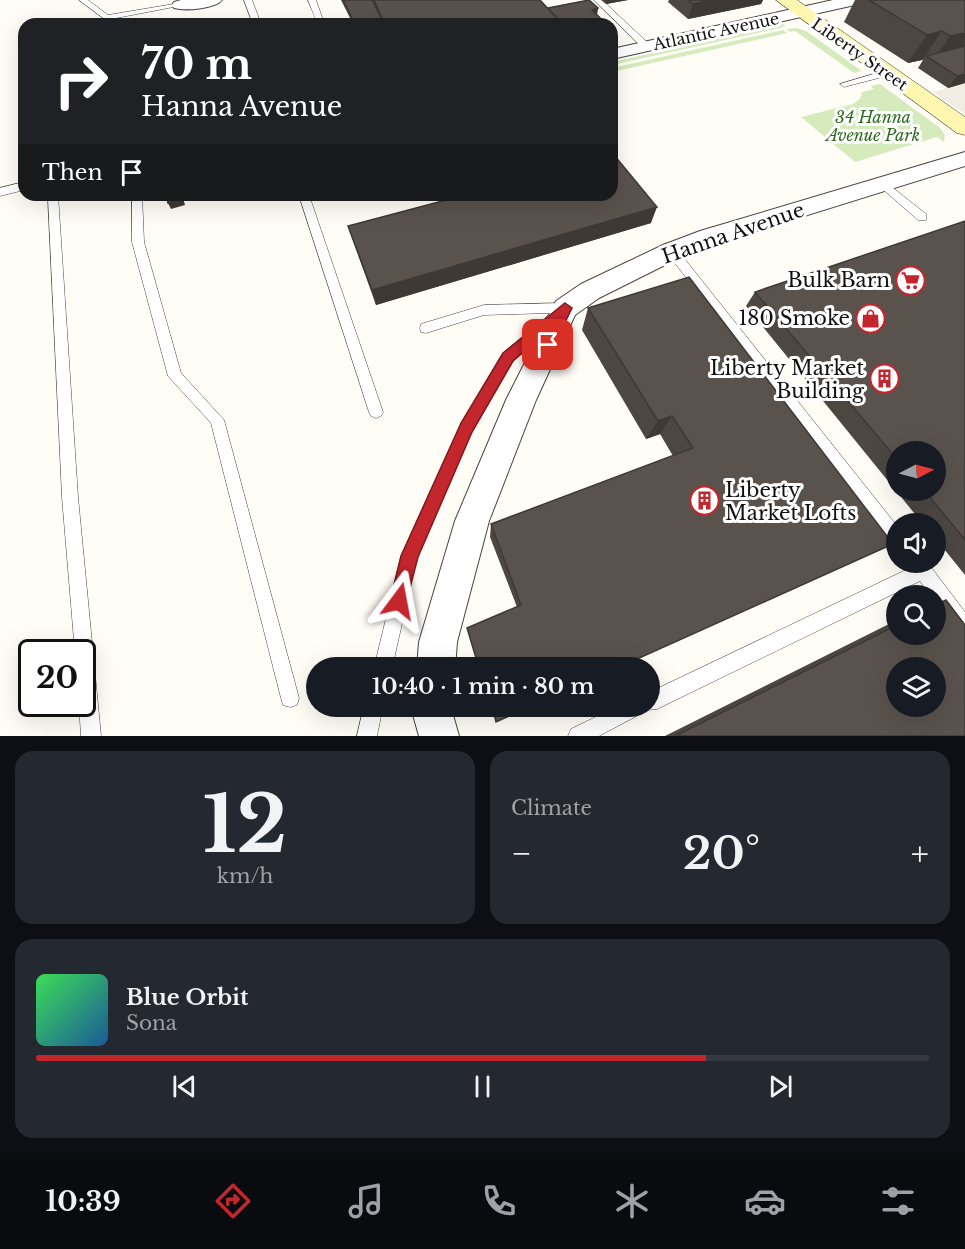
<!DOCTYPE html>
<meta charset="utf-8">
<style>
:root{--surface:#171b24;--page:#242831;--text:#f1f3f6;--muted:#9ea1a6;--line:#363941;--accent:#c4262e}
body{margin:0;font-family:"Libre Baskerville",serif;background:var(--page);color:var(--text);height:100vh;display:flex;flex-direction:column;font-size:22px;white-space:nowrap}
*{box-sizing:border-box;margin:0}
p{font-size:20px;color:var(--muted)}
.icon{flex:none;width:33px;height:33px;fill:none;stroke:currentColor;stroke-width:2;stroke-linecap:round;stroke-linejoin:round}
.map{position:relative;height:736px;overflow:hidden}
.side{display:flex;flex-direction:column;gap:15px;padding:15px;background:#0d0f14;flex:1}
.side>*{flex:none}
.top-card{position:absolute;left:18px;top:18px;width:600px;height:183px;border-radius:18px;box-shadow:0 6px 24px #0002;background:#202124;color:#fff;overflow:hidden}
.needle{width:39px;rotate:84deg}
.controls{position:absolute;left:886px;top:441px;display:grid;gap:12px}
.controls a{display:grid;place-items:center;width:60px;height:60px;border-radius:50%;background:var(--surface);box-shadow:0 6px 24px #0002;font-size:30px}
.speed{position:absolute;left:18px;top:639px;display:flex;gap:12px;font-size:30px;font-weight:700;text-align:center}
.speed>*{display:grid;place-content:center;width:78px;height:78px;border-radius:50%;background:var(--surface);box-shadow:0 6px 24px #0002;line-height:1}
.speed .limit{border:3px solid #111;border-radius:9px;background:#fff;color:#111}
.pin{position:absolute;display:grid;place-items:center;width:51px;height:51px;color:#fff;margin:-26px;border-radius:12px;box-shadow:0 3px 9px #0006}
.me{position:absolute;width:66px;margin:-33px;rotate:13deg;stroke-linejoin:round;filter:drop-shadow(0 0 4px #0008)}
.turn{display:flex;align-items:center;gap:21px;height:126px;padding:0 24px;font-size:27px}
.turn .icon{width:78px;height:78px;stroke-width:2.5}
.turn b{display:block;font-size:42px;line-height:51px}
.then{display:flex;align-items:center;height:57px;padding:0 24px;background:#0003;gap:12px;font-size:22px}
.big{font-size:45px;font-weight:600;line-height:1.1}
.side .card{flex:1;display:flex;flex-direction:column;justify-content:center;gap:9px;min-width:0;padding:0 21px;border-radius:18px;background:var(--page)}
.side .dial{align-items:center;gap:0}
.dial b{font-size:78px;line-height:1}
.song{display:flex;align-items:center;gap:18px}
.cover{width:72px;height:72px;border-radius:9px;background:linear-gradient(135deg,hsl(130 70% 55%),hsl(210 70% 35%))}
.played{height:6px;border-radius:3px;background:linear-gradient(90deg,var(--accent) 75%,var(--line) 75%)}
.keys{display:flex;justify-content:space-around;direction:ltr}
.heat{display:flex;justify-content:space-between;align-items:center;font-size:33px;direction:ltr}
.side .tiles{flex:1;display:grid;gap:15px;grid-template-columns:1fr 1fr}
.card:last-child{grid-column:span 2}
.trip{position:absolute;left:306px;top:657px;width:354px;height:60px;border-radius:30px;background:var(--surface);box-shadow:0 6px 24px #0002;font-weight:600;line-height:60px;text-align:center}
.tabs{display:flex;height:96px;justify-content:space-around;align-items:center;background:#090b0e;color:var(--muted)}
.tabs .icon{width:42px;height:42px}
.tabs .current{color:var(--accent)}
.tabs b{font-size:27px;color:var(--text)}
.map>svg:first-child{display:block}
.green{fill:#d5ebbd}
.plaza{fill:#f1ede2}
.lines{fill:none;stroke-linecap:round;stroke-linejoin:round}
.lane-casing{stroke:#444;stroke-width:1}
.street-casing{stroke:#444;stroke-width:2}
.secondary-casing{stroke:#333;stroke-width:1}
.lane{fill:#fff;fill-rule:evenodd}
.street{fill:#fff;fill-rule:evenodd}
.secondary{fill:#fff6b0;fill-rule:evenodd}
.wall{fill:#4d4742;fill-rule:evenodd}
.shaded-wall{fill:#3f3936}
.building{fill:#5a524d;stroke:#3f3936;stroke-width:1.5;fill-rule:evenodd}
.route{fill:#c4262e;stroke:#7f191e;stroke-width:1.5}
.labels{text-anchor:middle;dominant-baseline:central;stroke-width:6;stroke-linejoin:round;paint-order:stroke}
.far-street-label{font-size:16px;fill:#111;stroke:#fff}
.far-park-label{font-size:16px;font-style:italic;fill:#2f6b1f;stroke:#fff}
.street-label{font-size:20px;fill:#111;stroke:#fff}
.poi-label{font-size:20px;fill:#111;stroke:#fff;text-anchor:end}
</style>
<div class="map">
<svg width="965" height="736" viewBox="0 0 965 736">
<rect width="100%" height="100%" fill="#fffdf5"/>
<path class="green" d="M784 24 785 26 780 28 612 65V62Z
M796 28 806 31 862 71 854 73 795 31 790 32 786 29Z
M783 30 787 33 612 72V68Z
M880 84 940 128 945 135 944 142 937 137 855 162 801 117 853 104 860 99 862 92 874 89 871 86Z"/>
<path class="plaza" d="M965 83V114L933 92Z"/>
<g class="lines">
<defs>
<path id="lane" d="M79 0H88L108 15 180 3 184 5 106 20Z
M244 0H252L261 24H253Z
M308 0H316L324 23 305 24 316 20Z
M594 0H602L649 44V48H643Z
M887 70 890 71V75L844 87 840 84Z
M883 180 926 214V220H918L879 186 878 184Z
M24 182V190L0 196V188Z
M48 195H58L78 497 101 736H81L79 704H82V652H75L62 497Z
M132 195H142L144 242 181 373 224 420 299 698 297 705 290 707 283 705 281 698 211 423 168 376 132 242Z
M299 195H309L383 412 381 416 376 418 371 416 369 412Z
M672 247 676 248 897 526V547L891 545 668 254 666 251Z
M565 303 571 308 569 311 559 313 561 317 559 321 513 361 472 432 417 557 392 668H374L401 556 462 423 503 353 551 313 484 315 426 333 421 332 420 328 421 324 484 305Z
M908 562H927L965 612V635C954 630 936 608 936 596H931L920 581 657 709 648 710 599 736H568L571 729 618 706H650V692L910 568Z
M364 706H383L377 736H357Z"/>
<path id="street" d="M181 0H222C215 9 185 11 174 8L172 5 174 2Z
M833 0H863L855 5 612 59V49Z
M965 152V166L718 243 681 257 599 298 575 315 536 400 489 521 457 642 455 668H417L419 642 455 521 506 400 556 301 581 284 663 245 700 231Z
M414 706H454L453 715 459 736H419L413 715Z"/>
<path id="secondary" d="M776 0H797L965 117V135L957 133Z"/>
</defs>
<use href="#lane" class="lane-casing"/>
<use href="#street" class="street-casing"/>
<use href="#secondary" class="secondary-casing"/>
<use href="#lane" class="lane"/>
<use href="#street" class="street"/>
<use href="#secondary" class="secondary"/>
</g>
<path class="wall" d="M341 0H540L548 8H598L597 14 606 24H353Z
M601 0H628L606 4Z
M669 0H763L761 4 688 19 668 2Z
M855 0H965V83L948 88 918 68 923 60H922L908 63 844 22Z
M965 221V575L936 539V524H923L746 306 755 292ZM897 452 936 490H897Z
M651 223 376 305 353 241 348 226Z
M588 308 893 544 617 668H479L467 628 517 607 490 537 491 524 673 456 660 434 646 439 582 330Z
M946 600 965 736H665L897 620V634H936V602Z"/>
<path class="shaded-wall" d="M606 0H628L606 4Z
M710 0H763L761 4 688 19 693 4Z
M598 8 597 14 592 10Z
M942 31 922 60 908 63 927 35Z
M965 33V56L933 61 950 36Z
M965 74V83L948 88 957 76Z
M180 195H182L185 205 171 209 168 203Z
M657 207 651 223 376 305 372 290Z
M672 416 660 434 646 439 658 421Z"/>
<path class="building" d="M343 0H372L383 22 373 24H355Z
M374 0H540L562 24H373L384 22Z
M589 0 598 8 592 10 606 24H562L548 8Z
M689 0H710L693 4Z
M869 0H965V33L950 36 942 31 927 35Z
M965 46V74L957 76 926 56Z
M614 155 657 207 372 290 348 226 465 195H612V156Z
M166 195H180L181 199 168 203Z
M965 221V540L924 490H936V452H897V459L755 292Z
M689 277 893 544 617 668H479L467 628 521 605 491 524 693 448 672 416 658 421 588 308Z
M946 600 965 625V736H675L897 625V634H936V605ZM897 668H936V706H897Z
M492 706H531L496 722Z"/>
<path class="route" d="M565 303 572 308 552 349H543L541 345 548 331 513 361 472 432 418 557 405 607 399 610 393 607 390 601 401 556 461 423 503 353Z"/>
<defs>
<symbol id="supermarket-ring" viewBox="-11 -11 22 22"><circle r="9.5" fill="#fff" stroke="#c4262e" stroke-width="1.5"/><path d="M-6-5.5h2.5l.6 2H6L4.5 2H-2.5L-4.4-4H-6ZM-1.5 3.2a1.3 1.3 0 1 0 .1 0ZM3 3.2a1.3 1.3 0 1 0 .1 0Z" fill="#c4262e"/></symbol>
<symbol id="shop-ring" viewBox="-11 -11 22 22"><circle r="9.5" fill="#fff" stroke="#c4262e" stroke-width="1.5"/><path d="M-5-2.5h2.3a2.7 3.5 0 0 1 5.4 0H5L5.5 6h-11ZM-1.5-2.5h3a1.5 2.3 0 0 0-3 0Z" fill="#c4262e"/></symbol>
<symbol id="building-ring" viewBox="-11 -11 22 22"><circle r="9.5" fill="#fff" stroke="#c4262e" stroke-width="1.5"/><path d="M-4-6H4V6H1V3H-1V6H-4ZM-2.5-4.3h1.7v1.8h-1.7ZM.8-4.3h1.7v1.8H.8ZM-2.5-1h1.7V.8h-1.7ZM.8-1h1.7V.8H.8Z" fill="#c4262e"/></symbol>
</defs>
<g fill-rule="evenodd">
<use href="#supermarket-ring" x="894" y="264" width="33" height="33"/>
<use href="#shop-ring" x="854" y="302" width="33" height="33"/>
<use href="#building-ring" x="868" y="362" width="33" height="33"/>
<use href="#building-ring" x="688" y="484" width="33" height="33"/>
</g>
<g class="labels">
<g class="far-street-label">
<text transform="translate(716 31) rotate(-12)">Atlantic Avenue</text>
<text transform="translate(860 54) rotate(35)">Liberty Street</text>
</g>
<g class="far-park-label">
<text x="873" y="117">34 Hanna<tspan x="873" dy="18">Avenue Park</tspan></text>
</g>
<g class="street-label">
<text transform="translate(733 233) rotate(-19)">Hanna Avenue</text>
</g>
<g class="poi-label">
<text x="890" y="280">Bulk Barn</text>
<text x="850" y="318">180 Smoke</text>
<text x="864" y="368">Liberty Market<tspan x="864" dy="23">Building</tspan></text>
<text x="725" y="490" text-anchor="start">Liberty<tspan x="725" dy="23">Market Lofts</tspan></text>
</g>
</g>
</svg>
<div class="controls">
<a><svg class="needle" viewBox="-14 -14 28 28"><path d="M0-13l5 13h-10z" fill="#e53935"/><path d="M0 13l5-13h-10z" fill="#9ea1a6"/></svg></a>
<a><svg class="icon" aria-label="sound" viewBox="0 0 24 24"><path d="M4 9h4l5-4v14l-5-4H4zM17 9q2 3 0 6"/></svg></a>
<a><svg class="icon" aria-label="search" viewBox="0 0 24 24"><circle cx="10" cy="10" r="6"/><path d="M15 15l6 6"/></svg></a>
<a><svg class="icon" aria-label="layers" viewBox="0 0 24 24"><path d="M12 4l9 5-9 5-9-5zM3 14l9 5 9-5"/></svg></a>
</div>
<div class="speed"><div class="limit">20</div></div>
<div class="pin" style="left:548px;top:345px;background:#d93025"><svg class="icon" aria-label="arrive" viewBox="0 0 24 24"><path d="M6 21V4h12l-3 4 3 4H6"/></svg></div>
<svg class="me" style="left:399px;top:601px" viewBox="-20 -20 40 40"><path d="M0-17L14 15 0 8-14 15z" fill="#c4262e" stroke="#fff" stroke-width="4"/></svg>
<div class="trip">10:40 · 1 min · 80 m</div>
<div class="top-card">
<div class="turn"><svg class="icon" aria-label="right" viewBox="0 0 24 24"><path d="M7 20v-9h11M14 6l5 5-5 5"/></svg><div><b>70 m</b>Hanna Avenue</div></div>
<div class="then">Then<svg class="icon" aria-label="arrive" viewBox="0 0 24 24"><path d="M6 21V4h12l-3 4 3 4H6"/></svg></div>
</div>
</div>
<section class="side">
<div class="tiles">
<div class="card dial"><b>12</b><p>km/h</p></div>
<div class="card"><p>Climate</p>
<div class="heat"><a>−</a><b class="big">20°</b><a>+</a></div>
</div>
<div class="card">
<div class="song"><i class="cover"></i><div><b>Blue Orbit</b><p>Sona</p></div></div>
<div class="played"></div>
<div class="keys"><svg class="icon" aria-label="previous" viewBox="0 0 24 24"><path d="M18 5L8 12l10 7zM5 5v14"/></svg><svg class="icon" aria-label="pause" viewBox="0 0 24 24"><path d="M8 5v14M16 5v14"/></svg><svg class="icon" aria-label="next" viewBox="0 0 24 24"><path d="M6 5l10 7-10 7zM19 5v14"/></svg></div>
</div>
</div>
</section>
<nav class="tabs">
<b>10:39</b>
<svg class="icon current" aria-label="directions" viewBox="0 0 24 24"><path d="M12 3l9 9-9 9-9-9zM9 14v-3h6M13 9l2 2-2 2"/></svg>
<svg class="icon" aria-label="music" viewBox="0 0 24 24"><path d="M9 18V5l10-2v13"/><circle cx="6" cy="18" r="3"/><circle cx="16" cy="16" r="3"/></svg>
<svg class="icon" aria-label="phone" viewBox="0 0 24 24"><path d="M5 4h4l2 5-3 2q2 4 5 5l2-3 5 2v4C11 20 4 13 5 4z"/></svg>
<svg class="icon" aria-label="climate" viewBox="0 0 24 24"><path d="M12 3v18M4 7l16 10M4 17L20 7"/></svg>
<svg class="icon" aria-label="car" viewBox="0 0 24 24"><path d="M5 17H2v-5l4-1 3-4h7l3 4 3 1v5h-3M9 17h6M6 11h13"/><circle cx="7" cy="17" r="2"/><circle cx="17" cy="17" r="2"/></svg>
<svg class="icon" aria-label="filters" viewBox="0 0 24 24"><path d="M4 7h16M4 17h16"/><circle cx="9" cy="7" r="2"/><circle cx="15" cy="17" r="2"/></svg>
</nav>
